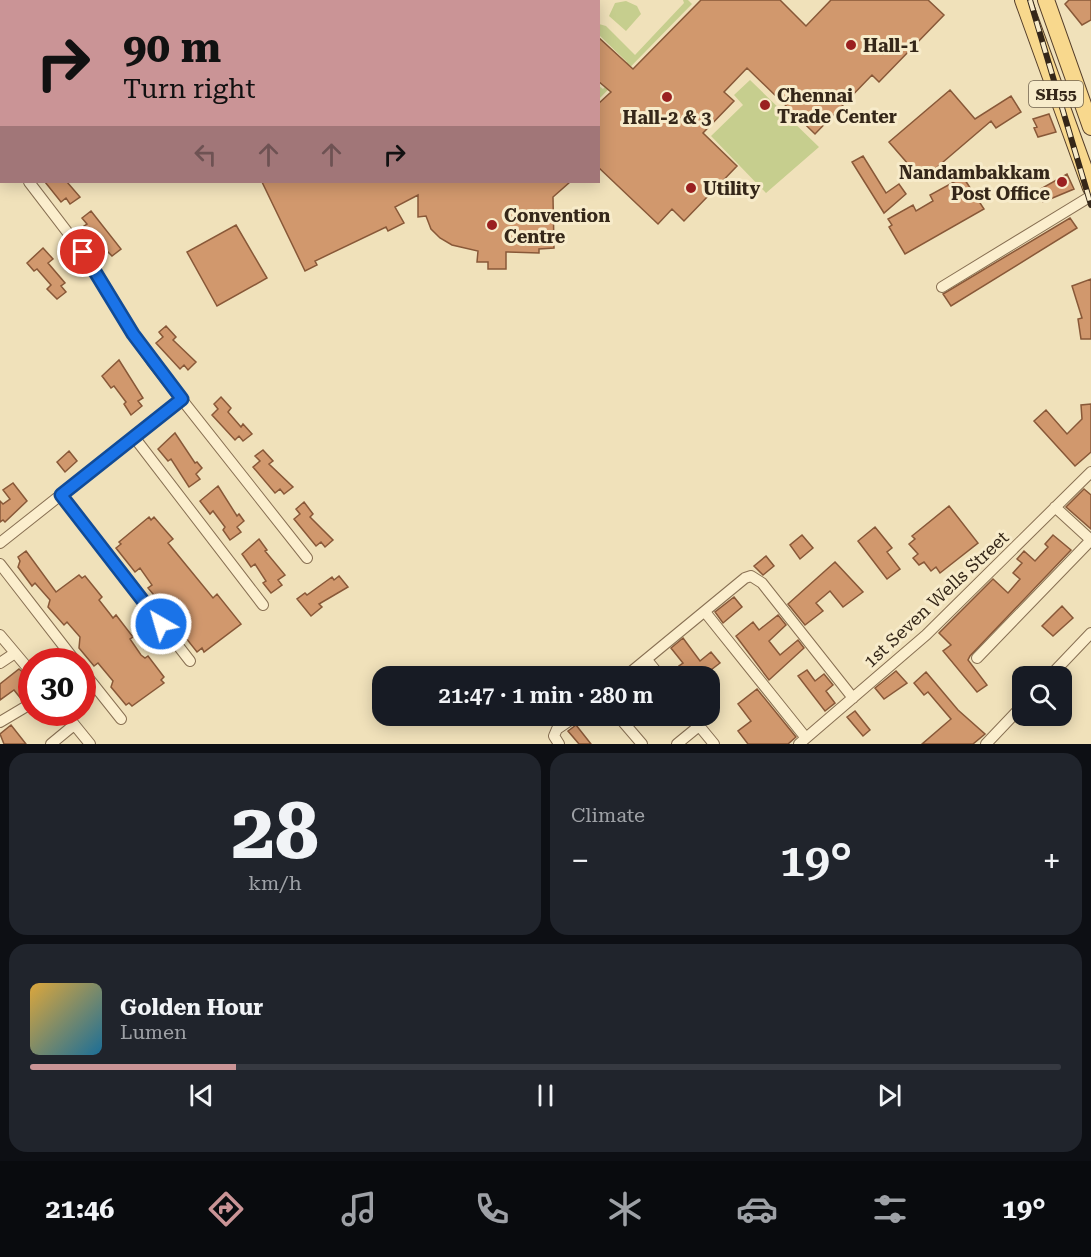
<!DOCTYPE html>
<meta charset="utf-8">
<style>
:root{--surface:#171b24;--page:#20242c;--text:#f1f3f6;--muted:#9ea1a6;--line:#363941;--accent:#ca9496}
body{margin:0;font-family:"Roboto Serif",serif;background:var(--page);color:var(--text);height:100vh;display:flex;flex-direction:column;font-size:22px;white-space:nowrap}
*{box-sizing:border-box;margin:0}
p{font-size:20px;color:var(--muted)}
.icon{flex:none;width:33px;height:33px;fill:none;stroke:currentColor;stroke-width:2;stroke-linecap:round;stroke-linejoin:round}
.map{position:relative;height:744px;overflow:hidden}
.sheet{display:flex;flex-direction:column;gap:9px;padding:9px;background:#0d0f14;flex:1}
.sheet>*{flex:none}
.hud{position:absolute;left:0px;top:0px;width:600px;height:183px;box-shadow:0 3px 15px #0003;background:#ca9496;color:#111;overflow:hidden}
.tools{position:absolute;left:1012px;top:666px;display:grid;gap:12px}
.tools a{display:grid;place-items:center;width:60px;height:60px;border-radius:12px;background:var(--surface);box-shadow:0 3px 15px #0003;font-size:30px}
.speed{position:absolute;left:18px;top:648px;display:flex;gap:12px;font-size:30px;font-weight:700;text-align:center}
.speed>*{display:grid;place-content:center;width:78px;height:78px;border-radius:50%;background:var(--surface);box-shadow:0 3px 15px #0003;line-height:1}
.speed .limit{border:9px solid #d22;background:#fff;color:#111}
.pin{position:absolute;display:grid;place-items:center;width:51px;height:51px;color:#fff;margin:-26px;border:3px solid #fff;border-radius:50%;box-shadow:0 2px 6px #0007}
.me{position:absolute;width:66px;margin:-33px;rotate:322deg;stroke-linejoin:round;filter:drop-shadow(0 0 4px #0008)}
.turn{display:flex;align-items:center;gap:21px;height:126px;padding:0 24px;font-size:27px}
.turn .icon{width:78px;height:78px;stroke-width:2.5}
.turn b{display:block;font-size:42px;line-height:51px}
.lanes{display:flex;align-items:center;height:57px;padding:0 24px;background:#0003;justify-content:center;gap:30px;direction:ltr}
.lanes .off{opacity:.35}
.big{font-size:45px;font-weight:600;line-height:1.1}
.sheet .widget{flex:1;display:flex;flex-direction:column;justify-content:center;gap:9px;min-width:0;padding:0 21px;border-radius:18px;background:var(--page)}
.sheet .dial{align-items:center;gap:0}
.dial b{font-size:78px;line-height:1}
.song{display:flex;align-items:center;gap:18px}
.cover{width:72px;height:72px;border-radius:9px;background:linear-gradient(135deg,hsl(40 70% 55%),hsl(200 70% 35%))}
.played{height:6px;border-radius:3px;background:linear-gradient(90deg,var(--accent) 20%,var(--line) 20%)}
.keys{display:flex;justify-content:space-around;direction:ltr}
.heat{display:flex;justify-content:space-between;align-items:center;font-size:33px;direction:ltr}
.sheet .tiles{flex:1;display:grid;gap:9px;grid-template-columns:1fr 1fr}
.widget:last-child{grid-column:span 2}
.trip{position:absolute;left:372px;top:666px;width:348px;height:60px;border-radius:18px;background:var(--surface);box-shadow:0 3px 15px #0003;font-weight:600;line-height:60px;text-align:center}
.menu{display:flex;height:96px;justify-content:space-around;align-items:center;background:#090b0e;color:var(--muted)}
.menu .icon{width:42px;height:42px}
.menu .current{color:var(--accent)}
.menu b{font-size:27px;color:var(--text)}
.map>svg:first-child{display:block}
.green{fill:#c6ce8e}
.building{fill:#d1986d;stroke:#885838;stroke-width:1.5}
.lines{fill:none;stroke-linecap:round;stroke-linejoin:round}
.street-casing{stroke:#887053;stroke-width:12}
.primary-casing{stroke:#543d29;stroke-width:18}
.street{stroke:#fbeecd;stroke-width:10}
.primary{stroke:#f8d88d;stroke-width:16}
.rail-casing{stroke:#352719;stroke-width:6}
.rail{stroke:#f7ebca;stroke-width:4;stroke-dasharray:11;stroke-linecap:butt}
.route-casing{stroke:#114b97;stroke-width:15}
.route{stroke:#1a73e8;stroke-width:10}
.poi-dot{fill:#9a2020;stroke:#f7ebca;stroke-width:2}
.labels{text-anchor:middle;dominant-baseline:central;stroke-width:6;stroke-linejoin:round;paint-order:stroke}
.shield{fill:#f7ebca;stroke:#6f624e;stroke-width:1.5}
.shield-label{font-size:16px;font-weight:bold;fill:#352719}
.poi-label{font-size:18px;font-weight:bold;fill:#352719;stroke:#f7ebca;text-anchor:start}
.street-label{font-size:18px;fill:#352719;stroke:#f7ebca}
</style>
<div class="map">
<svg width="1091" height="744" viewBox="0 0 1091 744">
<rect width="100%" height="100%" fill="#f0e1ba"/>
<path class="green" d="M683 0H688L692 4 599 99V86L603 89 627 62 599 35V24L606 26 635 55 684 3Z
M626 1 637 6 641 14 626 31 609 16 615 3Z
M750 80 819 147 766 193 711 136 743 105 734 95Z"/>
<path class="building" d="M701 0H780L806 26 831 0H928L944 15 879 82 872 75 815 134 747 68 724 92 734 101 703 133 737 166 684 221 672 209 658 224 598 167V104L611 92 598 81V37L633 69Z
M1069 0H1091V20L1082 25 1065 4Z
M950 90 975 119 1011 96 1021 112 996 128 991 121 922 180 889 142Z
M1049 114 1056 132 1038 137 1034 128 1037 127 1033 119Z
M863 156 886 193 899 184 906 194 884 213 852 162Z
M1067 174 1074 189 1043 202 1037 191Z
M963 177 984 209 905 254 889 227 892 225 888 219 913 205 916 211 933 201 930 195Z
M45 182H67L80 197 70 204 66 198 61 202Z
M262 182H570L553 197 554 248 539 249V253L506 252V269H488V262H477L478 251 452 245 440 238 431 229 426 216 418 217V195L395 207 404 223 388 231 386 227 315 261 317 265 305 271Z
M91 211 121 249 112 256 108 252 103 256 81 228 87 224 82 218Z
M1070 218 1077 228 951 306 943 294Z
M236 225 267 278 217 306 187 252Z
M43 248 53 259 48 263 65 283 61 286 66 292 57 299 47 289 51 285 37 269 34 271 27 263Z
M1091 279V339H1081L1078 319 1082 318 1072 286Z
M166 326 176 337 173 340 196 362 188 370 184 365 180 369 156 343 163 337 159 332Z
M119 360 143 398 138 401 142 406 131 415 124 404 126 402 114 386 111 388 102 376Z
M221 397 231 408 228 412 241 427 243 424 252 434 243 441 239 436 235 440 212 415 218 409 214 404Z
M1091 404V452L1075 466 1034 421 1046 410 1067 434 1082 419 1081 405Z
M175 433 195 463 197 462 202 468 196 474 200 479 189 487 171 459 168 461 158 449Z
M263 450 273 461 269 464 293 487 284 494 280 489 275 493 253 467 260 461 255 456Z
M69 451 77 461 65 472 57 462Z
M13 483 27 501 5 522 3 520 0 522V501L3 504 10 499 3 490Z
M218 486 237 516 239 514 244 521 237 527 241 532 230 540 223 530 225 527 213 511 210 514 200 501Z
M1084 489 1091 495V529L1066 507Z
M304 502 313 514 310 517 333 540 325 547 321 542 316 546 294 519 300 514 296 509Z
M949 506 978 543 940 573 936 567 931 571 924 562 919 565 913 558 918 554 909 544 915 539 912 536Z
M149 517 151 520 154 517 166 531 173 539 168 543 213 598 217 594 241 624 204 652 202 648 197 652 178 628 183 625 171 608 167 611 148 588 152 585 140 568 135 572 116 548 121 544 119 542Z
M875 527 892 548 887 552 900 569 887 579 858 541Z
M802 535 813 548 800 559 790 545Z
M1053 535 1071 550 970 656 968 660 987 685 977 692 943 651 951 645 939 633 993 579 1008 593 1020 579 1013 573 1022 563 1017 559 1024 551 1035 561 1048 547 1045 544Z
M259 539 267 550 265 551 285 575 278 580 282 585 271 593 263 583 266 581 255 564 251 567 242 554Z
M26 551 56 592 79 575 82 578 85 576 102 597 99 600 110 614 113 618 116 615 133 637 130 639 141 655 145 658 148 656 164 677 161 680 164 683 132 706 129 703 126 705 111 687 113 681 98 663 94 666 79 648 80 637 67 622 64 625 48 607 50 600 35 583 32 586 18 567 20 561 18 557Z
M766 556 774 566 763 575 754 566Z
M835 562 863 592 843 607 830 591 816 603 823 611 805 625 788 604Z
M339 576 348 587 319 604 322 607 311 616 297 599 305 593 307 595 332 577 334 580Z
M734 597 742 607 723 623 715 612Z
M1062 606 1073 618 1053 636 1042 626Z
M778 615 786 625 769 641 780 655 798 640 804 648 769 680 736 636 753 622 759 630Z
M683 638 700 661 711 652 720 663 703 676H687L679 666 683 663 671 648Z
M19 669 32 680V696L22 700 14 690 0 700V684Z
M807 670 815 681 824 674 833 685 826 691 835 703 825 711 798 676Z
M896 671 907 683 884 699 875 688Z
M926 672 958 710 985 734 973 744H922L951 719 928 692 924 695 914 683Z
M757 689 796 737 788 744H748L738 731 751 721 738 704Z
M855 711 870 730 863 736 847 717Z
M11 725 26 744H4L0 734Z
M576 725 591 744H579L568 731Z"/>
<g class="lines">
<defs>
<path id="street" d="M29 182 91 263 133 334 153 363 307 558
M942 287 1091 196
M134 437 263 605
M61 495 190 661
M1055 507 1091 540
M0 543 182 399
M0 564 76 662
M705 612 806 738
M0 635 32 673
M977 658 1091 540
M647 660 660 676
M0 663 15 653
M82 670 121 719
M626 676 745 578 751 576 762 583 853 698
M1050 676 1091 633
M64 712 90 744
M618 716 642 744
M691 716 714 744
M0 722 32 703
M51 744 74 725
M559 744 554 736 557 729 576 716
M677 744 699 726
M799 744 926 635 1091 472
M986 744 1023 705"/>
<path id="primary" d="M1023 0 1091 188
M1046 0 1091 127"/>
</defs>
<use href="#street" class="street-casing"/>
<use href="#primary" class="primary-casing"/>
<use href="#street" class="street"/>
<use href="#primary" class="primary"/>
<defs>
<path id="rail" d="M1030 0 1091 205"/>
</defs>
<use href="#rail" class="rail-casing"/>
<use href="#rail" class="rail"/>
</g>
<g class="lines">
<defs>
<path id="route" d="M83 252 133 334 182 399 61 495 161 624"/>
</defs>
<use href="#route" class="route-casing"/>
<use href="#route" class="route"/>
</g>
<g class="poi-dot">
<circle cx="851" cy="45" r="6"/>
<circle cx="667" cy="97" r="6"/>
<circle cx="765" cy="105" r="6"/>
<circle cx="1062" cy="182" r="6"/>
<circle cx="691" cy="188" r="6"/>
<circle cx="492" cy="225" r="6"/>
</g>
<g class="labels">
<rect class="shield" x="1029" y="81" width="54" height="26" rx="4.5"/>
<g class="shield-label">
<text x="1056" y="94">SH55</text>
</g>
<g class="poi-label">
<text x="863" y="45">Hall-1</text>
<text x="777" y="95">Chennai<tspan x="777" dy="21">Trade Center</tspan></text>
<text x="667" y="117" text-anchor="middle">Hall-2 &amp; 3</text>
<text x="1050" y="172" text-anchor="end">Nandambakkam<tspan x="1050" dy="21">Post Office</tspan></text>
<text x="703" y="188">Utility</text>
<text x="504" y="215">Convention<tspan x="504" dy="21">Centre</tspan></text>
</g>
<g class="street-label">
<text transform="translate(936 599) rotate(-43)">1st Seven Wells Street</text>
</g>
</g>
</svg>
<div class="tools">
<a><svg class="icon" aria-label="search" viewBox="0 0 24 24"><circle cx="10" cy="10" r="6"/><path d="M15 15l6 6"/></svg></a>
</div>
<div class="speed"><div class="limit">30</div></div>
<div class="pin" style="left:83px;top:252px;background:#d93025"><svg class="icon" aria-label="arrive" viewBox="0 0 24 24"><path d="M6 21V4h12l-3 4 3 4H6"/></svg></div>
<svg class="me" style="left:161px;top:624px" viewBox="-20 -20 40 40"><circle r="17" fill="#1a73e8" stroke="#fff" stroke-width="3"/><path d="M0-11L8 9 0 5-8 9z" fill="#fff"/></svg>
<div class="trip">21:47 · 1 min · 280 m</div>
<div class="hud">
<div class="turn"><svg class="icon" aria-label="right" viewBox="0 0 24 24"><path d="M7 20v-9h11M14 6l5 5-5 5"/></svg><div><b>90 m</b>Turn right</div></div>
<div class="lanes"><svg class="icon off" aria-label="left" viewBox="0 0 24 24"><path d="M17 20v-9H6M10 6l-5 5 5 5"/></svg><svg class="icon off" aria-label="ahead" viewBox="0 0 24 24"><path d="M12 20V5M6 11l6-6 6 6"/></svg><svg class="icon off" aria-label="ahead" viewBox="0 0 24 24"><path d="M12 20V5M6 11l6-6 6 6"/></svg><svg class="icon" aria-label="right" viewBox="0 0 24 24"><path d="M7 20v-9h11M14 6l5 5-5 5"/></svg></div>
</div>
</div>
<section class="sheet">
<div class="tiles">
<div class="widget dial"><b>28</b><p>km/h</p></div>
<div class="widget"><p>Climate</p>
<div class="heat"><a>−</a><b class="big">19°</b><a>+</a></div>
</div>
<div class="widget">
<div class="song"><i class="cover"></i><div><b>Golden Hour</b><p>Lumen</p></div></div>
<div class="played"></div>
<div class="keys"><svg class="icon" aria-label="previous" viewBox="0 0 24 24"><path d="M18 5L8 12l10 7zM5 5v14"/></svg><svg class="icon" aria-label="pause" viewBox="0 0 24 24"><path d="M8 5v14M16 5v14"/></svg><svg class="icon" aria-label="next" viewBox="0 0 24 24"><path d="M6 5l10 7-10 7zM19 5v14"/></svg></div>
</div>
</div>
</section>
<nav class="menu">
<b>21:46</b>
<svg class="icon current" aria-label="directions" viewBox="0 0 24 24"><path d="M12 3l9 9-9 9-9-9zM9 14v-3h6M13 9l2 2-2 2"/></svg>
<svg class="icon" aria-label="music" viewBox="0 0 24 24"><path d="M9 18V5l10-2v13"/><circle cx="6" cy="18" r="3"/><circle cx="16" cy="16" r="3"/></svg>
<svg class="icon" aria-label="phone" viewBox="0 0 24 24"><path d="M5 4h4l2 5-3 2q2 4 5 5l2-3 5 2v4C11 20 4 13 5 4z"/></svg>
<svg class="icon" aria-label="climate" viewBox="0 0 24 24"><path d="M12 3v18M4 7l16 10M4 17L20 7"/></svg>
<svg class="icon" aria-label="car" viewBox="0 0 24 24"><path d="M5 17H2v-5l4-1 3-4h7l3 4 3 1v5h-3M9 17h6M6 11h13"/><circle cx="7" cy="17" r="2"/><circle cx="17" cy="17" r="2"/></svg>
<svg class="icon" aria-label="filters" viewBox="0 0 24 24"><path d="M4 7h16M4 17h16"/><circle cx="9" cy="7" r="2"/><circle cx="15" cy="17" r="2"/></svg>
<b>19°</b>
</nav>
